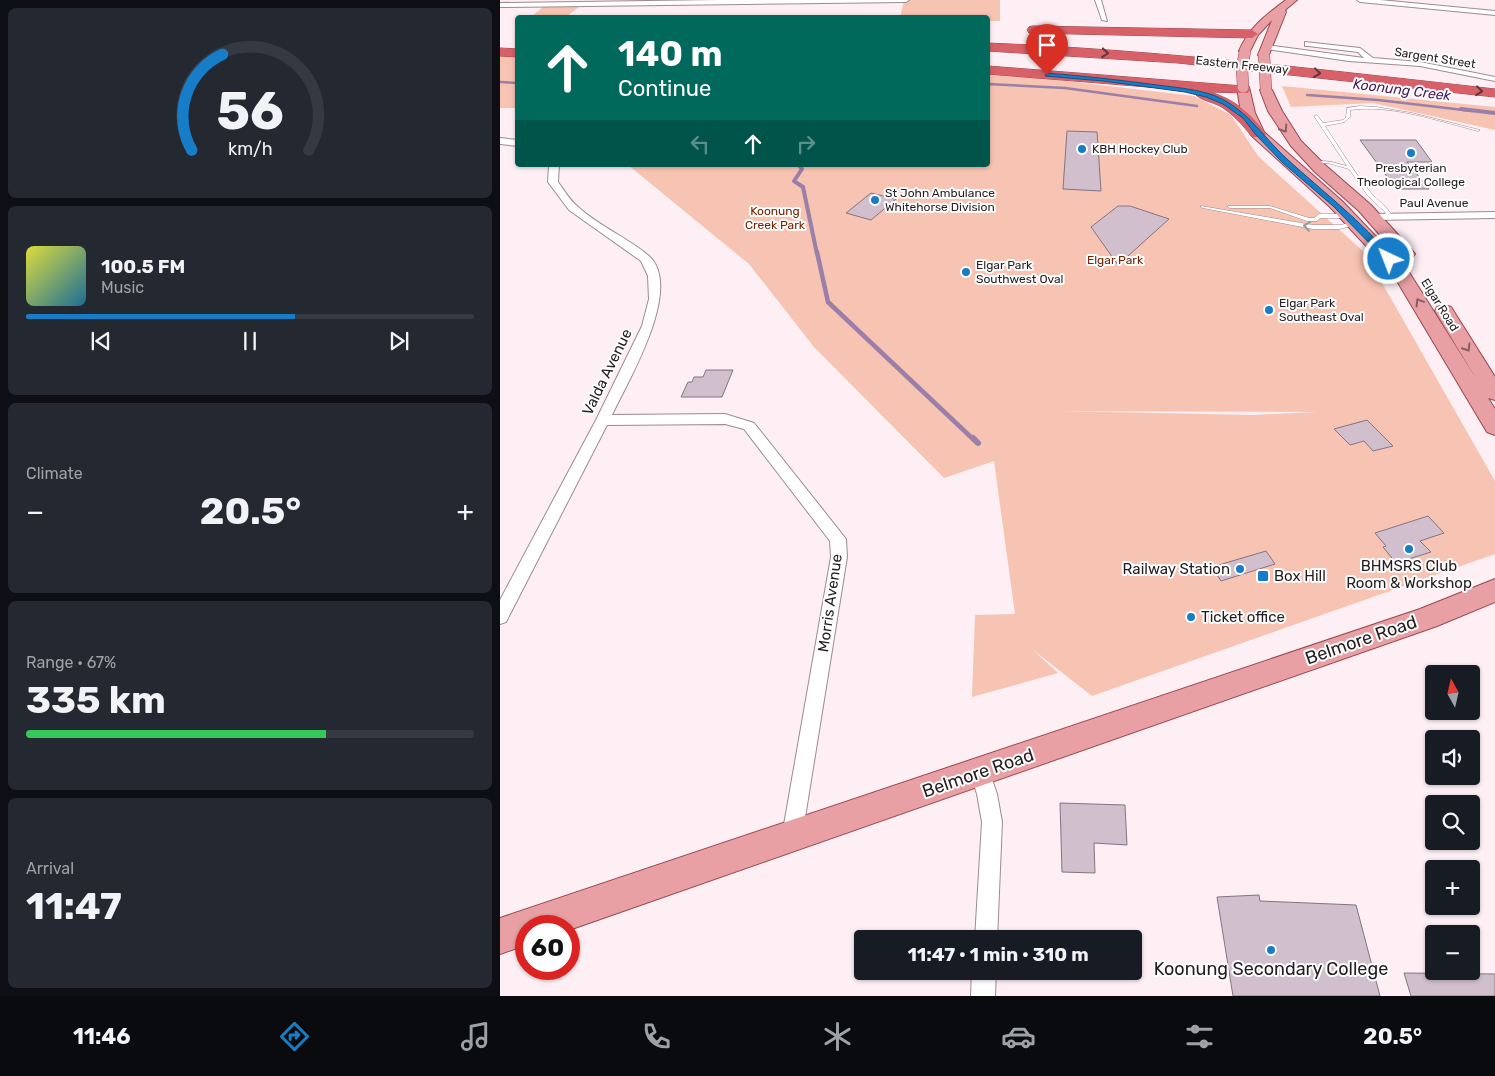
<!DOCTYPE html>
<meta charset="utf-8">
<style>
:root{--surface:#171b24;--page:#242831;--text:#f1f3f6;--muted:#9ea1a6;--line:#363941;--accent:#187dc8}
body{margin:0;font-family:Rubik,sans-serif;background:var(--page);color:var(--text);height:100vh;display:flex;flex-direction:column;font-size:19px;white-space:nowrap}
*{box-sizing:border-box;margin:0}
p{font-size:16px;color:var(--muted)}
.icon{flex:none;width:28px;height:28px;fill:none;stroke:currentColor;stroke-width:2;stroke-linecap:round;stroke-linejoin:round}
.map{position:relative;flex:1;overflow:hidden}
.panel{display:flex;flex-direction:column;gap:8px;padding:8px;background:#0d0f14;width:500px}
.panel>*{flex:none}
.guide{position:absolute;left:15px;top:15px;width:475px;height:152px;border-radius:5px;box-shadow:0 1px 4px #0004;background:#00695c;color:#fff;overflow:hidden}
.needle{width:32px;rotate:352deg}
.controls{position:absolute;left:925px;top:665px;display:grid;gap:10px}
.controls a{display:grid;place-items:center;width:55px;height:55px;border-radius:5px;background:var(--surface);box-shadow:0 1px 4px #0004;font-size:25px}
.speed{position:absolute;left:15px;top:915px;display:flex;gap:10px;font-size:25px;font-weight:700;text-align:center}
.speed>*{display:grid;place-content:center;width:65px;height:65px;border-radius:50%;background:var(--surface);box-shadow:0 1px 4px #0004;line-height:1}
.speed .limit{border:8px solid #d22;background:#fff;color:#111}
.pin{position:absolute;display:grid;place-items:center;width:42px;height:42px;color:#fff;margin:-51px -21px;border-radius:50% 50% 50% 0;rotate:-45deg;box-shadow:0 0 5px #0007}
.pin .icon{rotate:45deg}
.me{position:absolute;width:55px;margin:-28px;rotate:317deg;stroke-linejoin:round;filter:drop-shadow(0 0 4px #0008)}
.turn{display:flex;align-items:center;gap:18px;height:105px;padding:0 20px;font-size:22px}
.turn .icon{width:65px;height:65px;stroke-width:2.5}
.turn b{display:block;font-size:35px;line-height:42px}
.lanes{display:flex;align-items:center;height:48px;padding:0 20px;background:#0003;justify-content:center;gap:25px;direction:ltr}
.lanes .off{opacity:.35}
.big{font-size:38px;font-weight:700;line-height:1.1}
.panel .tile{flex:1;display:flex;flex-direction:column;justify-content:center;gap:8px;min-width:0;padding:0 18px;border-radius:8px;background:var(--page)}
.panel .dial{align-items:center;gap:0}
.dial svg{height:130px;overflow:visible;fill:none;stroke:var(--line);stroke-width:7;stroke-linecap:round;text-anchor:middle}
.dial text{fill:var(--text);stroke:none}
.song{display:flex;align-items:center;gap:15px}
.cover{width:60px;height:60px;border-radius:8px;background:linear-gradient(135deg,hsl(60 70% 55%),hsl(200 70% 35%))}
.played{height:5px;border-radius:2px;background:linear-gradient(90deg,var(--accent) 60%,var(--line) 60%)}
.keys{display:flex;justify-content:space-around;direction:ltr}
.heat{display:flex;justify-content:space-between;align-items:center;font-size:28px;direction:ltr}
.charge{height:8px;border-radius:4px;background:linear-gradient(90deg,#34c759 67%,var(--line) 0)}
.trip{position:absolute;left:354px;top:930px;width:288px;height:50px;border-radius:5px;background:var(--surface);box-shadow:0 1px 4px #0004;font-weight:700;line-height:50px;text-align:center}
.dock{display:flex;height:80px;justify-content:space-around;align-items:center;background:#090b0e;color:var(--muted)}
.dock .icon{width:35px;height:35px}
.dock .active{color:var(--accent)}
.dock b{font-size:22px;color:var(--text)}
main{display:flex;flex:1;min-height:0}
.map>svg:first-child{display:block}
.green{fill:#f7c3b2;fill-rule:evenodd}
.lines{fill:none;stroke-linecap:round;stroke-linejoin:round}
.stream-far3{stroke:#9a7fa8;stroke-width:2.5}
.stream-far2{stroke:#9a7fa8;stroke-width:4}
.stream-far1{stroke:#9a7fa8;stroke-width:4.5}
.stream{stroke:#9a7fa8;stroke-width:6}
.building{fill:#d1bfcd;stroke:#847480}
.lane-casing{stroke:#9e8a90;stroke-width:1}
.street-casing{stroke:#9e8a90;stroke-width:2}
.primary-casing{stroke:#99484f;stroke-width:2}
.highway-casing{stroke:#99484f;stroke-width:1}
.lane{fill:#fff;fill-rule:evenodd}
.street{fill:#fff;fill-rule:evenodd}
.primary{fill:#e8a0a5;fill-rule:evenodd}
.highway{fill:#d86069;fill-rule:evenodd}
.primary-bridge-casing{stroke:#99484f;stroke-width:12;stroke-linecap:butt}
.primary-bridge{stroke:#e8a0a5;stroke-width:11}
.oneway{stroke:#633439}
.oneway2{stroke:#865e62}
.oneway3{stroke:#9c999a}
.route{fill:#187dc8;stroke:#105182}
.poi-dot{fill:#187dc8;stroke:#fff;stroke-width:2}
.labels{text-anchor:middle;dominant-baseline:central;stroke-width:4;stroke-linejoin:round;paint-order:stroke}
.far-street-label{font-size:12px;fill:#241c1f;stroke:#fff}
.far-poi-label{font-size:12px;fill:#241c1f;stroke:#fff;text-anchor:start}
.far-park-label{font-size:12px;fill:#712302;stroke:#fff}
.far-water-label{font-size:14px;font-style:italic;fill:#46195b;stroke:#fff}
.street-label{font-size:15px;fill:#241c1f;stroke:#fff}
.poi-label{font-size:15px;fill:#241c1f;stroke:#fff;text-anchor:start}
.near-street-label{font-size:18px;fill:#241c1f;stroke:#fff}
.near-poi-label{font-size:18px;fill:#241c1f;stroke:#fff}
</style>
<main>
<section class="panel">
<div class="tile dial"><svg viewBox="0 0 100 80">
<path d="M14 69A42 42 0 1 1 86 69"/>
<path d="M14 69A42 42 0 0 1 33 10" stroke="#187dc8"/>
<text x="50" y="56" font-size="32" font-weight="700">56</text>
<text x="50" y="72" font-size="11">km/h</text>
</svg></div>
<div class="tile">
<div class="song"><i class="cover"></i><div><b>100.5 FM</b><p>Music</p></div></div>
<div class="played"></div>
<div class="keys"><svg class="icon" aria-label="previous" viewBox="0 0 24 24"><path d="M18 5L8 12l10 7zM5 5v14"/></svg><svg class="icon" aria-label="pause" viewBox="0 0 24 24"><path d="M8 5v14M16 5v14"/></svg><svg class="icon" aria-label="next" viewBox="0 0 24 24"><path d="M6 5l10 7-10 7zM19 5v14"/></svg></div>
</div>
<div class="tile"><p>Climate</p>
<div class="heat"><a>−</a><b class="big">20.5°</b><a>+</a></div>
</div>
<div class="tile"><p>Range · 67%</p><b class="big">335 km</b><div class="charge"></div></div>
<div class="tile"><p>Arrival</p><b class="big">11:47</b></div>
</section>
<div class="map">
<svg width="995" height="996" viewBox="0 0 995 996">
<rect width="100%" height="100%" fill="#fdeff4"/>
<path class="green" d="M404 0H500V21H488V18H400Z
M43 7H79L66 17H31Z
M0 51H17V108H0Z
M488 72 694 96 731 115 758 156 865 253 995 481V554L592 696 532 649 558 673 472 697 475 615 515 614 494 461 444 478 314 347 249 264 128 165H488ZM560 411 816 412H817L753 415Z
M782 86 995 107V130L873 103 791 107Z"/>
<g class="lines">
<path class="stream-far3" d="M0 82 18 83
M488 84 565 88 697 106
M807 95 878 100 972 111"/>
<path class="stream-far2" d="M961 109 995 113
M299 165 302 169 294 181 303 187 317 254"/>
<path class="stream-far1" d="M317 252 328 302 474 440"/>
<path class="stream" d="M473 438 478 443"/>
</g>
<path class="building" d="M567 131 597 132 601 191 563 189Z
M860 140H916L932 162H907L929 189H896Z
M371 193 396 199 371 220 346 213Z
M618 206H630L669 219 618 265 591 227Z
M206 370H233L222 397H181L188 382H192L194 377H203Z
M867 420 893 446 873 451 864 441 850 445 834 429Z
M928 516 944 533 920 541 931 552 896 563 883 547 886 546 875 533Z
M766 551 775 564 721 581 712 567Z
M560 803 625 805 627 845 594 843 595 873 562 872Z
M759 895 760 901 856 905 880 996H733L717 897Z
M904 973 995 974V996H911Z"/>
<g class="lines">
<defs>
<path id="lane" d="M860 106 876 107 912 113 980 130 978 131C938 121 891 104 850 110V117L845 122 825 126C840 149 854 172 871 193 878 201 887 206 892 216L889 218 887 217 885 212 868 196 849 169 828 163 813 164 811 163C823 158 835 163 847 166L814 116 817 115 823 123 843 120 846 117 847 108Z
M701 206 813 225H840L855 222 858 224 840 229H813L703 208 701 207Z
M728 206H770L809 218H814L819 214H847L850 216 847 218H820L817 221H807L770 208H730L728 207Z"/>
<path id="street" d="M219 0H409L406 2 0 7V3Z
M595 0H601L607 21 602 20Z
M857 0H880L995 11V15L860 2Z
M805 42 860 48 873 58 920 62 995 77V81L920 66 849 61 766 49 762 47 766 45 864 58 858 52 808 46H805Z
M0 138 18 140V146L0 144Z
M49 165H59L58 182C64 190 69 199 77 206 98 226 127 237 149 256 184 288 128 381 112 415L225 414 254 423 346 539 347 557 302 836 299 843 292 846 285 843 282 836 331 557 330 541 244 429 225 424 107 425 6 622 0 624V600L96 420 142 326 149 299 148 276 141 261 69 210 48 182Z
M995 212V218L873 220 868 217 873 214Z
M480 762 487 765 497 794 502 822 497 939H475L482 822 477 794 470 772 473 765Z
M472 971H496L495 996H471Z"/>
<path id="primary" d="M786 0H797L785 10 786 12 768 57H760L758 55 772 20 758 35 749 53H741L739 51C749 27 766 15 786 0Z
M743 83 749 87 755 113 764 132 842 201 907 269 977 380 935 311 937 307 944 305 951 307 995 377V400L988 398 995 409V435L987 432 894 276 830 207 753 137 741 113 737 87Z
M766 86 772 90 782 111 801 141 825 165 871 205 912 250 915 254 912 258H900L859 211 815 172 791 146 768 111 760 90Z
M995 579V602L937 626 69 930V926H26V945L0 954V918L920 609Z"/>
<path id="highway" d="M533 26 752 30 758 34 752 38 529 33 527 30 529 27Z
M488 43C658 50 826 70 995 89V97L678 63 488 51Z
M0 48 18 49V57L0 56Z
M488 66 743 86 748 87 750 90 748 93 710 92C734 99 752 114 766 134L764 137H752C743 125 733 114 720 106 712 102 700 100 695 94L697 91 488 74Z"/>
</defs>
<use href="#lane" class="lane-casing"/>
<use href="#street" class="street-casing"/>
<use href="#primary" class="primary-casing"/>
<use href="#highway" class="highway-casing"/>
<use href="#lane" class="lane"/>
<use href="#street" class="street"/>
<use href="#primary" class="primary"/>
<use href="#highway" class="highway"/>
<defs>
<path id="primary-bridge" d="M764 55 766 90
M743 87 742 68 745 51"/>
</defs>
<use href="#primary-bridge" class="primary-bridge-casing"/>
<use href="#primary-bridge" class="primary-bridge"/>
</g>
<defs><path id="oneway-chevron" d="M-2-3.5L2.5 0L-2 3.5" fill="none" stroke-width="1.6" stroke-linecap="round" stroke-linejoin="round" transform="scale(1.25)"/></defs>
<g class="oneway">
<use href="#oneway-chevron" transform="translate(605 53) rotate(5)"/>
<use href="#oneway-chevron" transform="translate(817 73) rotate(6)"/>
<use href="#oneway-chevron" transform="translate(979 91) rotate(6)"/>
</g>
<g class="oneway2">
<use href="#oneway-chevron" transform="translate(784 129) rotate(57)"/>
<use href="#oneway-chevron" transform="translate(919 302) rotate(-121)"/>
<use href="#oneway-chevron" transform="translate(967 348) rotate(58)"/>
</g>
<use class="oneway3" href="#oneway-chevron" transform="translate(807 226) rotate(-172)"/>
<path class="route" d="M547 73C584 76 620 80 657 85 674 87 693 89 710 94 744 105 762 136 787 159 823 192 862 221 893 259L886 260 833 206 783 163 756 135 743 118 723 104 706 97 685 92 603 81 545 76Z"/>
<g class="poi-dot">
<circle cx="582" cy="149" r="5"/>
<circle cx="911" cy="153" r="5"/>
<circle cx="375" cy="200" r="5"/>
<circle cx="466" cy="272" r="5"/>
<circle cx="769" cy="310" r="5"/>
<circle cx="909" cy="549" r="5"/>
<circle cx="740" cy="569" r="5"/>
<rect x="757" y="570" width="12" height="12" rx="2.5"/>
<circle cx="691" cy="617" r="5"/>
<circle cx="771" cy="950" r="5"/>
</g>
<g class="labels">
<g class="far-street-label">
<text transform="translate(935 58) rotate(9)">Sargent Street</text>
<text transform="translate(742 65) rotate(6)">Eastern Freeway</text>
<text x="934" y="203">Paul Avenue</text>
<text transform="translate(940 305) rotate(58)">Elgar Road</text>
</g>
<g class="far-poi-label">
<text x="592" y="149">KBH Hockey Club</text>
<text x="911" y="168" text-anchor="middle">Presbyterian<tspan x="911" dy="14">Theological College</tspan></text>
<text x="385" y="193">St John Ambulance<tspan x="385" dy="14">Whitehorse Division</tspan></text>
<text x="476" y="265">Elgar Park<tspan x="476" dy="14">Southwest Oval</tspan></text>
<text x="779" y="303">Elgar Park<tspan x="779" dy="14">Southeast Oval</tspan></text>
</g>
<g class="far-park-label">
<text x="275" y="211">Koonung<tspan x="275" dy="14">Creek Park</tspan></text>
<text x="615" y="260">Elgar Park</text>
</g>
<g class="far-water-label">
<text transform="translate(902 90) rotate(7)">Koonung Creek</text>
</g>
<g class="street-label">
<text transform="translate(107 372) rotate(-64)">Valda Avenue</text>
<text transform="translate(330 603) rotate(-82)">Morris Avenue</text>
</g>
<g class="poi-label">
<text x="909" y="566" text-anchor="middle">BHMSRS Club<tspan x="909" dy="17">Room &amp; Workshop</tspan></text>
<text x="730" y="569" text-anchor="end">Railway Station</text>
<text x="774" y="576">Box Hill</text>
<text x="701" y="617">Ticket office</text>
</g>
<g class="near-street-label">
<text transform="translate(861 640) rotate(-19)">Belmore Road</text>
<text transform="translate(478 773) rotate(-19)">Belmore Road</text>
</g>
<g class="near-poi-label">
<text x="771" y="969">Koonung Secondary College</text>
</g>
</g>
</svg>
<div class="controls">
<a><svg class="needle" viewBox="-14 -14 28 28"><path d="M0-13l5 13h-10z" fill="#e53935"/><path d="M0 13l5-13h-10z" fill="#9ea1a6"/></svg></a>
<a><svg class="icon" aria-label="sound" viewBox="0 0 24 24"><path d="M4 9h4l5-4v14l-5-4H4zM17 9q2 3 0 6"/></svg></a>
<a><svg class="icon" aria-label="search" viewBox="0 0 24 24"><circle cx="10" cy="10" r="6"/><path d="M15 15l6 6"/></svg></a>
<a>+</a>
<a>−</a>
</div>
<div class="speed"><div class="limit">60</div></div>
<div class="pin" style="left:547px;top:75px;background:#d93025"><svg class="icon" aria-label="arrive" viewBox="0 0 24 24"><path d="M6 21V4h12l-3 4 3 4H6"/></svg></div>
<svg class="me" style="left:889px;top:259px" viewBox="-20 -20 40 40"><circle r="17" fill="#187dc8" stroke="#fff" stroke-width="3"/><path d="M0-11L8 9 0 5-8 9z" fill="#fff"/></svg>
<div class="trip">11:47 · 1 min · 310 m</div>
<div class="guide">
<div class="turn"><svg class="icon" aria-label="ahead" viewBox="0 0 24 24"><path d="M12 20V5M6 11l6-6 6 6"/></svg><div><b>140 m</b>Continue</div></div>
<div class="lanes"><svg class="icon off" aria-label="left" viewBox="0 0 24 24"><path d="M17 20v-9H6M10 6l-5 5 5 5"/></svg><svg class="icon" aria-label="ahead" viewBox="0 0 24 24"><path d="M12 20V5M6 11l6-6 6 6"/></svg><svg class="icon off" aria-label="right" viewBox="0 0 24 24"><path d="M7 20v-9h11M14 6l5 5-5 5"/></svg></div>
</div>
</div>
</main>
<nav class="dock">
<b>11:46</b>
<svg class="icon active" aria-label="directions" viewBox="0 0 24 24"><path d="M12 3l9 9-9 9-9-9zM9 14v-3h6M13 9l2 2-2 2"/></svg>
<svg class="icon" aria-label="music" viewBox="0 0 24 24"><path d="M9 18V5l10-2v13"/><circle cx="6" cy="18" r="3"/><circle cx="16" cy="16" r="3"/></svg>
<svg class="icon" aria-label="phone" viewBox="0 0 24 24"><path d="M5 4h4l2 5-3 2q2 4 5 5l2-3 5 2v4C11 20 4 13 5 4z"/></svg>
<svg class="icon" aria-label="climate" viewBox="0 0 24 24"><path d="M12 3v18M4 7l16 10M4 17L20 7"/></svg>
<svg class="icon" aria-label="car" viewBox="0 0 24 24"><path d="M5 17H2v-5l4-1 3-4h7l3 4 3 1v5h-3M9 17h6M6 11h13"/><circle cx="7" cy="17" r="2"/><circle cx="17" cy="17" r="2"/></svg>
<svg class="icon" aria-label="filters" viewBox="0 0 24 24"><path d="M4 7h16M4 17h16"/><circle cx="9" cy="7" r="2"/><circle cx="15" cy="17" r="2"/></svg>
<b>20.5°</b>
</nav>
